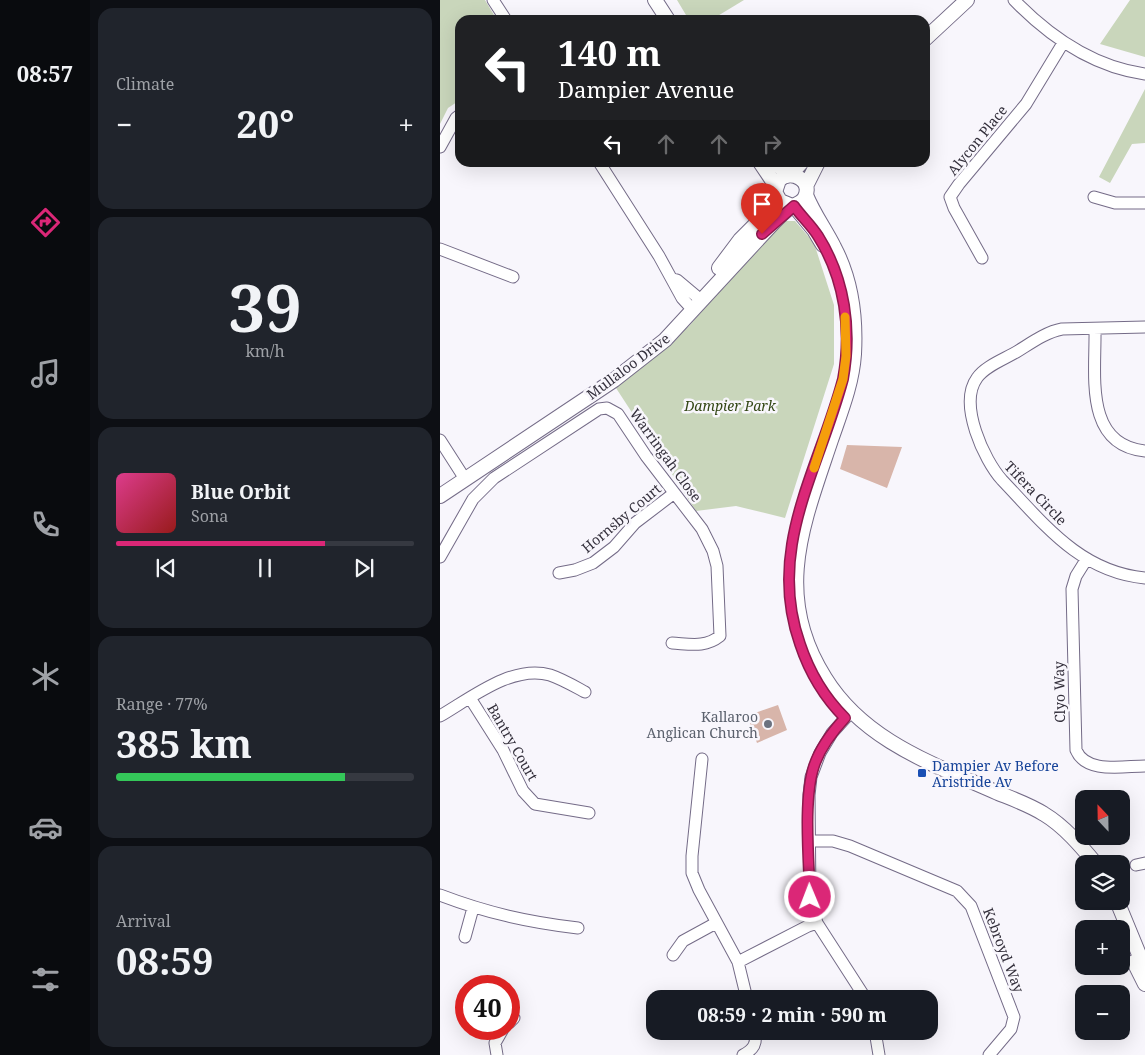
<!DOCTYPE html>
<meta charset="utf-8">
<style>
:root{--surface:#171b24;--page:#20242c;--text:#f1f3f6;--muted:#9ea1a6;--line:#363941;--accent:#db2777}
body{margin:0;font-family:"Noto Serif",serif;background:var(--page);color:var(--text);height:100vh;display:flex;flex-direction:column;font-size:19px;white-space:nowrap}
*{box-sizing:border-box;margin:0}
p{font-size:16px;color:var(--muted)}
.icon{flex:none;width:28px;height:28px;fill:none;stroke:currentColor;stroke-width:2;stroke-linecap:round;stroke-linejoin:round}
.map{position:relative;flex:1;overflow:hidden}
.details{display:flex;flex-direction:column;gap:8px;padding:8px;background:#0d0f14;width:350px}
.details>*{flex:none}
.guide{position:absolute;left:15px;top:15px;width:475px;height:152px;border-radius:15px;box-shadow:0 5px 20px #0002;background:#202124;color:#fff;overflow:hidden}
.needle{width:32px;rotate:338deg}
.fabs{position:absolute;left:635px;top:790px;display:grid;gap:10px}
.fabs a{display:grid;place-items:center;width:55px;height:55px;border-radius:10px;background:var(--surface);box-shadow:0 5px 20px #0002;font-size:25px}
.speed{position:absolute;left:15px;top:975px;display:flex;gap:10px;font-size:25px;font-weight:700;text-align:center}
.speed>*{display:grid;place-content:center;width:65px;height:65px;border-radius:50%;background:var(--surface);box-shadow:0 5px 20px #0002;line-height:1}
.speed .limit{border:8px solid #d22;background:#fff;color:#111}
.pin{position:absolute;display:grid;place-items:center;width:42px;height:42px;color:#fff;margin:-51px -21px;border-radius:50% 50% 50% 0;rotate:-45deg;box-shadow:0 0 5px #0007}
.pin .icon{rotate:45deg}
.me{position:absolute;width:55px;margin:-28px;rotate:359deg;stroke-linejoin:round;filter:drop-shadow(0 0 4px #0008)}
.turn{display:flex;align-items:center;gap:18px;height:105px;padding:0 20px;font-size:22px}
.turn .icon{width:65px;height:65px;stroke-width:2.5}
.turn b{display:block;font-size:35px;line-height:42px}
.lanes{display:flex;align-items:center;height:48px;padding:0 20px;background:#0003;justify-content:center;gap:25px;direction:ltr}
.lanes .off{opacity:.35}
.big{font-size:38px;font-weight:700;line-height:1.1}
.details .widget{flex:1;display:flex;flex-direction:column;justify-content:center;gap:8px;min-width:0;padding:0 18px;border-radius:15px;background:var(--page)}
.details .dial{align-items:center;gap:0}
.dial b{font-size:65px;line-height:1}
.song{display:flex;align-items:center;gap:15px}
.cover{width:60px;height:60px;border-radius:8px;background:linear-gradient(135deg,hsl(330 70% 55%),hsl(0 70% 35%))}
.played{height:5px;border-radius:2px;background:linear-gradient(90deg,var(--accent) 70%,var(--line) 70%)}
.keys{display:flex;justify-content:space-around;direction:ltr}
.heat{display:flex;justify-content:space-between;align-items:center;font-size:28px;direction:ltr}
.charge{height:8px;border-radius:4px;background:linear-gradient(90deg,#34c759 77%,var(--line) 0)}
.trip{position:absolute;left:206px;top:990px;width:292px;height:50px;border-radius:15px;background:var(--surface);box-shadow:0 5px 20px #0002;font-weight:700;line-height:50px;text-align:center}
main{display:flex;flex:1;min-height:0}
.dock{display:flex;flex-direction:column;width:90px;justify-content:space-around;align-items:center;background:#090b0e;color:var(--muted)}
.dock .icon{width:35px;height:35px}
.dock .selected{color:var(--accent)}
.dock b{font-size:22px;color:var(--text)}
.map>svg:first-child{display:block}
.green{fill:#c9d6bb}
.building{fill:#d8b5aa}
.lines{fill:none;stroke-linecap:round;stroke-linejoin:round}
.minor-casing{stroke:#746b87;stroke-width:13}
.major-casing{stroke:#746b87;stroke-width:16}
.minor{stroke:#fff;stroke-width:11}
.major{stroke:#fff;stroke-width:14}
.route-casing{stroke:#8e194d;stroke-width:12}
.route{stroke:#db2777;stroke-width:9}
.slow{stroke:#f59e0b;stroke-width:9}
.worship-dot{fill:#6b7280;stroke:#f8f6fc;stroke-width:2}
.transit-dot{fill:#1a4fb4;stroke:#f8f6fc;stroke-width:2}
.labels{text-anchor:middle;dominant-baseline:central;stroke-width:5;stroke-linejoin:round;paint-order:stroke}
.street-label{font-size:14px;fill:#34303c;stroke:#f8f6fc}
.park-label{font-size:14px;font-style:italic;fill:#334715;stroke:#f8f6fc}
.worship-label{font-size:14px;fill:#5b616d;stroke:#f8f6fc;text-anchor:end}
.transit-label{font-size:14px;fill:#164399;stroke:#f8f6fc;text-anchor:start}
</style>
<main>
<nav class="dock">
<b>08:57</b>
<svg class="icon selected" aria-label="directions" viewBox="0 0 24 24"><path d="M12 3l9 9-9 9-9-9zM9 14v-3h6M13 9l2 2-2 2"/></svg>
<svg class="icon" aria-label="music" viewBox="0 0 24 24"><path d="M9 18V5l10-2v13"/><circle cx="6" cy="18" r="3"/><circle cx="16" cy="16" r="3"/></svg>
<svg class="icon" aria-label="phone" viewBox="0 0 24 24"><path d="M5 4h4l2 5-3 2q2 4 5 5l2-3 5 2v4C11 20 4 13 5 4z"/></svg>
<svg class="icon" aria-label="climate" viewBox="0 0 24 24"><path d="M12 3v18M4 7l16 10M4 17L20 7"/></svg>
<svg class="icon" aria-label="car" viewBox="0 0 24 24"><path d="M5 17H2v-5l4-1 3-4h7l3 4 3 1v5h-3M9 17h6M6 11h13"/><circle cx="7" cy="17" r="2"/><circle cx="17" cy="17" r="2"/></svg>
<svg class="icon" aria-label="filters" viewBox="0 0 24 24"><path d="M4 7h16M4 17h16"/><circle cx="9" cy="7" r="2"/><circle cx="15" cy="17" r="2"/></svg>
</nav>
<section class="details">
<div class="widget"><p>Climate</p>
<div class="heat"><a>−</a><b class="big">20°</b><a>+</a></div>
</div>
<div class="widget dial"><b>39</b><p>km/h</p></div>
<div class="widget">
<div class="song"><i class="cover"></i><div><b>Blue Orbit</b><p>Sona</p></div></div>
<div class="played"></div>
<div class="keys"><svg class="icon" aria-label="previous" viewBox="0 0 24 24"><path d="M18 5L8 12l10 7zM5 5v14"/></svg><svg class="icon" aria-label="pause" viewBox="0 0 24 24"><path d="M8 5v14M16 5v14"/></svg><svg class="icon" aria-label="next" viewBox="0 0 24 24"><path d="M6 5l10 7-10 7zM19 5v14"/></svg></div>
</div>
<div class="widget"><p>Range · 77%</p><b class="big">385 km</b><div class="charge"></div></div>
<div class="widget"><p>Arrival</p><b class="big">08:59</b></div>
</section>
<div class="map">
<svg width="705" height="1055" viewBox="0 0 705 1055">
<rect width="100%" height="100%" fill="#f8f6fc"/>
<path class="green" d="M0 0H45L57 20H20V100L8 108 0 124Z
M237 0H304L271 20H249Z
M690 0H705V57L660 44Z
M705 89V143L692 144 670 183 659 177Z
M339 221H355L374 243 394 305V364L345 518 296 506 256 511 176 388 250 325Z"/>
<path class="building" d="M407 445 462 447 447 488 400 469Z
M338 705 347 730 317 743 308 718 316 715 315 713Z"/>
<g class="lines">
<defs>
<path id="minor" d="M53 0 66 20
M574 0C609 36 654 67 705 74
M0 147 16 118 20 115
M159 162 219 256 242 298 253 310
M654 197 675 203H705
M0 249 73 277
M542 258 514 208 510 197 519 184 586 104 623 43
M233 279 237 280 262 301
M705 327 622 329C606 332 591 343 578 351 565 359 545 366 537 378 518 404 544 460 562 480 604 524 640 572 705 578
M655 329C656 373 643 445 705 451
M0 440 25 479
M0 557 33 499 54 478 159 409 167 408 178 414 206 456 262 529 273 551 277 566 280 636C265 648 250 644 232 643
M646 560 636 576 632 589 636 750C646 774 683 766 705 766
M119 573 135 570 153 563 174 547 195 523 233 494
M30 698 63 750 83 791 95 804 149 813
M411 712 392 733 380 753 371 777 369 795 370 897 377 923 426 999
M0 716C31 698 73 664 110 675 122 679 134 686 145 692
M262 759 252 856V873L259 890 298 962
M369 841H393L410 846 517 891 531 906 574 1017 571 1029 549 1055
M696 865 705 863
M0 895C47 913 88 922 138 928
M25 937 33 908
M233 955 243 941 276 923
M307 999 298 962 368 926 377 923
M69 1023 74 1018
M435 1031 439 1055
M57 1055 55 1043 63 1029
M303 1055C314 1049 317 1044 315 1031"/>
<path id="major" d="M215 0 228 20
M485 39 527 0
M320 162 336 186
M335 162 348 175
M350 175 362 162
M366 186 378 162
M366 195C373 213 385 229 394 247 411 279 416 318 414 354 412 384 401 411 391 440 363 524 332 595 385 678 424 741 493 764 558 793 573 799 590 805 604 814 624 826 641 846 656 864
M354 206 374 230 383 245
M279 268 300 240 320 220 336 194
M0 496 174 380 225 340 334 222C339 217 344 212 349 208 355 204 362 204 365 197 373 180 351 169 339 180L335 192 340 201 352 206
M677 901 705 969
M694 962 705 984"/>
</defs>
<use href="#minor" class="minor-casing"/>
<use href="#major" class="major-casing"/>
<use href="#minor" class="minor"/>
<use href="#major" class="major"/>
</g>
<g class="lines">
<defs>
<path id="route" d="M322 234 354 206C361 216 371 225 378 236 405 279 412 330 403 379 379 470 326 548 360 644 369 671 384 697 405 718 392 732 380 748 374 766 363 799 369 861 370 897"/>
</defs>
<use href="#route" class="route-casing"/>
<use href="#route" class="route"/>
<path class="slow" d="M374 468 403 379 406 356 405 317"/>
</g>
<circle class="worship-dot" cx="328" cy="724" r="5"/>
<rect class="transit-dot" x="477" y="768" width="10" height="10" rx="2.5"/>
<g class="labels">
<g class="street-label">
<text transform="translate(537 140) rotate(-51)">Alycon Place</text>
<text transform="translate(188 366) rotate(-37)">Mullaloo Drive</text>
<text transform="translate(226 455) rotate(54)">Warringah Close</text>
<text transform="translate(596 493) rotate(46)">Tifera Circle</text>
<text transform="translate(181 518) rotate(-40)">Hornsby Court</text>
<text transform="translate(619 692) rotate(-91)">Clyo Way</text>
<text transform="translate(73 742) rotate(60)">Bantry Court</text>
<text transform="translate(564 950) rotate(69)">Kebroyd Way</text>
</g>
<g class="park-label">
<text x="290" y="405">Dampier Park</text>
</g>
<g class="worship-label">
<text x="318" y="716">Kallaroo<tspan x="318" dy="16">Anglican Church</tspan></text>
</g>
<g class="transit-label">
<text x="492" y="765">Dampier Av Before<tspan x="492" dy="16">Aristride Av</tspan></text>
</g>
</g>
</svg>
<div class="fabs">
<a><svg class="needle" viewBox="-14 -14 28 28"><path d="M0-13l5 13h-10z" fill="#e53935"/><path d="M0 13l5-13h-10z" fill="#9ea1a6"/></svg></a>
<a><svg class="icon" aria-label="layers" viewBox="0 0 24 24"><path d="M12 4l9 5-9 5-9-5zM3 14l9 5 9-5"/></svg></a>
<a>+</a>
<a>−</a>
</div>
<div class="speed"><div class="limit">40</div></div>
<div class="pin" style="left:322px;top:234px;background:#d93025"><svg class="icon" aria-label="arrive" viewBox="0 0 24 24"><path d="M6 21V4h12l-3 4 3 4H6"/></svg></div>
<svg class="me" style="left:370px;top:897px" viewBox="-20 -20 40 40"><circle r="17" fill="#db2777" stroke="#fff" stroke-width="3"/><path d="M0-11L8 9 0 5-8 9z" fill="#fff"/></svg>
<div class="trip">08:59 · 2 min · 590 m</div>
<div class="guide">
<div class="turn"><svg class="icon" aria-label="left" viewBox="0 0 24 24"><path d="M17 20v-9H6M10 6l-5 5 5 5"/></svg><div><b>140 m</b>Dampier Avenue</div></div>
<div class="lanes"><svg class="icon" aria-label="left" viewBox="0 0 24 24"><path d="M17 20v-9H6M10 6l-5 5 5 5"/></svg><svg class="icon off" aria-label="ahead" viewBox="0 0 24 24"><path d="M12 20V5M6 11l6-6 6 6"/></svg><svg class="icon off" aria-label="ahead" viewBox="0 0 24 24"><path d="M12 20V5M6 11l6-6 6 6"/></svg><svg class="icon off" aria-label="right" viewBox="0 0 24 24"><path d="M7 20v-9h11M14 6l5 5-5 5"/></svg></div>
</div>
</div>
</main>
